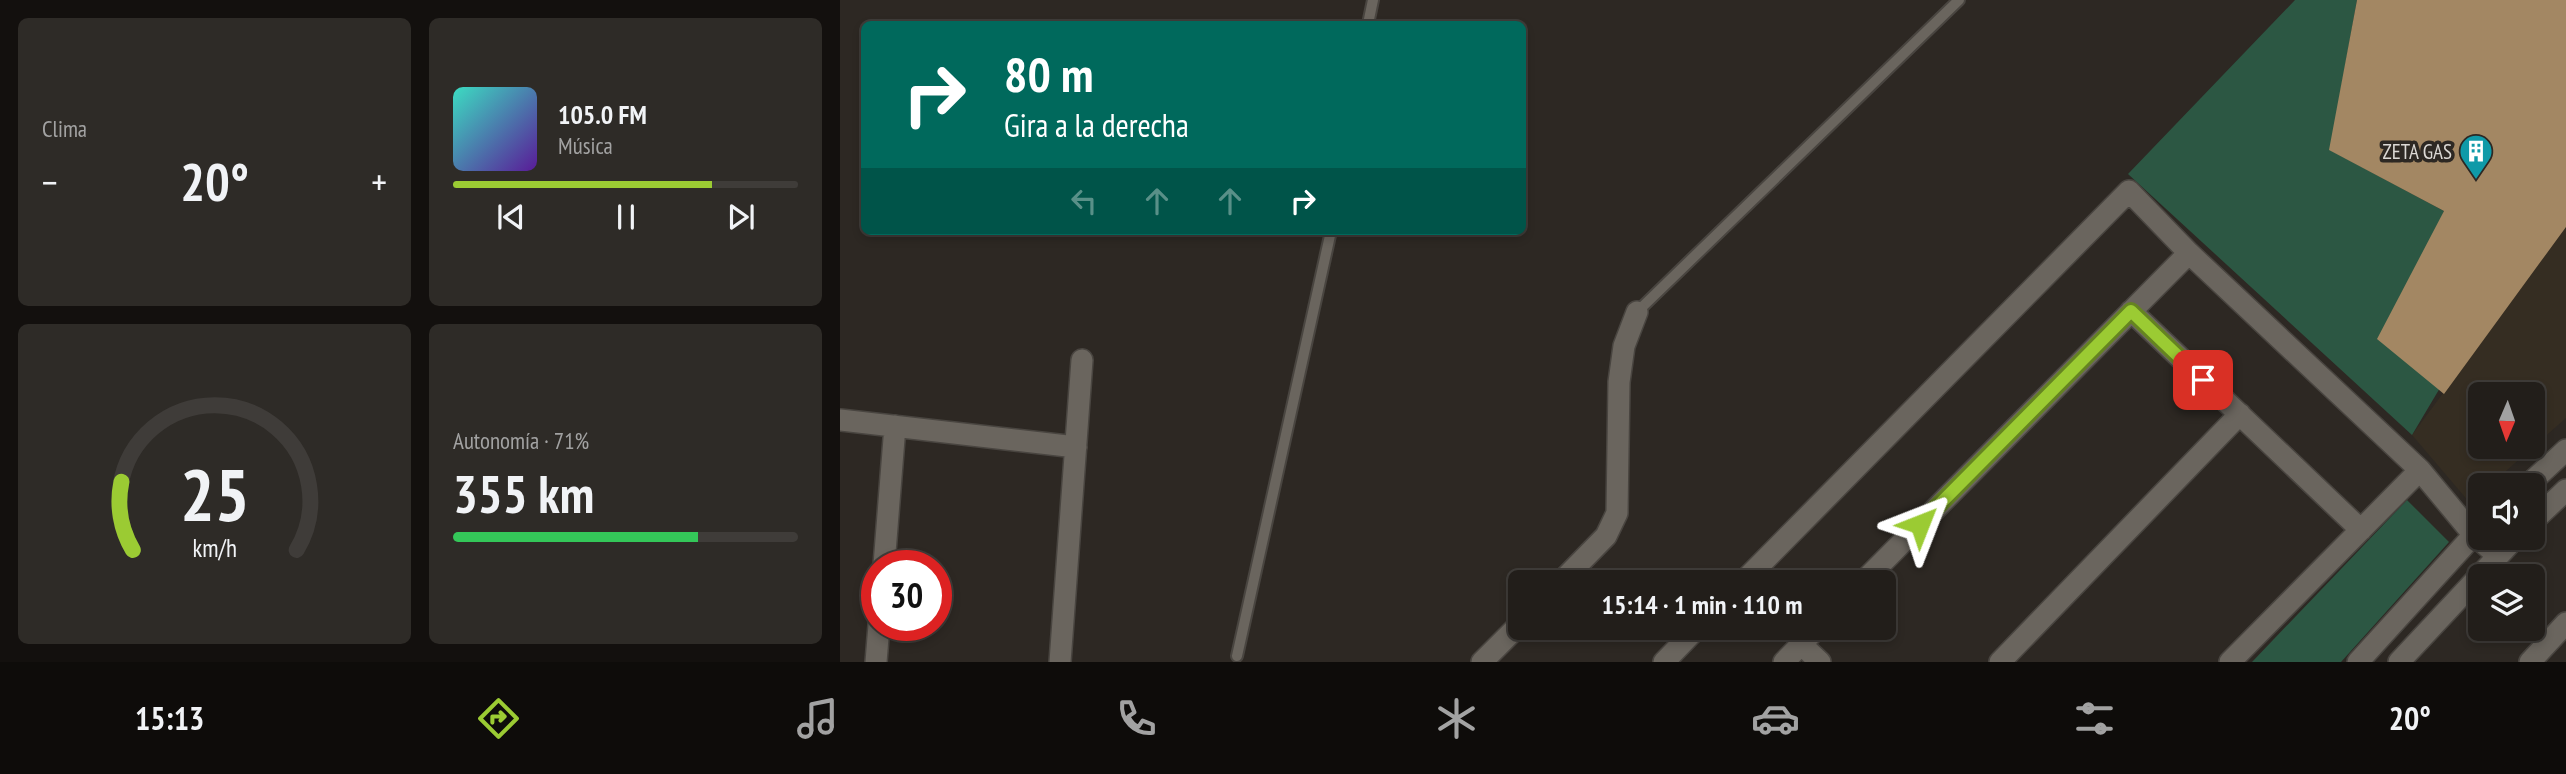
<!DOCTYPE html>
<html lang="es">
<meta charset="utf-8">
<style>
:root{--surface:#221e1a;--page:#2e2b27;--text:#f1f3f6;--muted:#a2a2a2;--line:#3f3c39;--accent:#9bcb33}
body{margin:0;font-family:"PT Sans Narrow",sans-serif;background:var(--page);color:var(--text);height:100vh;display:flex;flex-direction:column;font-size:26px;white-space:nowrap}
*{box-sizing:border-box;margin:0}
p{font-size:23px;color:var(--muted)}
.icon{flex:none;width:38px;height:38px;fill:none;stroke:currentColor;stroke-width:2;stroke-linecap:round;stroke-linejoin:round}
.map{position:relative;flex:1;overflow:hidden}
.details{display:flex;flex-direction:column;gap:18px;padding:18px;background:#13100e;width:840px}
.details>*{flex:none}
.top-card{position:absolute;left:21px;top:21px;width:665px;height:214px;border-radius:10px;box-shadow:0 4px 10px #0003,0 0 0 2px var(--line);background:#00695c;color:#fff;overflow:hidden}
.needle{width:46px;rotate:182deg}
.tools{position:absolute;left:1628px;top:382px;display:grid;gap:14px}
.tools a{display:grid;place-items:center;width:77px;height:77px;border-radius:10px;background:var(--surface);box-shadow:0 4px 10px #0003,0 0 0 2px var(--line);font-size:35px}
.speed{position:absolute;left:21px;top:550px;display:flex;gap:14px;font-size:35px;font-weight:700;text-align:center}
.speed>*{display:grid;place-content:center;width:91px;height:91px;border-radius:50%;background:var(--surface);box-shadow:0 4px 10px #0003,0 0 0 2px var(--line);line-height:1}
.speed .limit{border:10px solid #d22;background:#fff;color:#111}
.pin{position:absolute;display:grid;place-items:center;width:60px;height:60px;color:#fff;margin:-30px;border-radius:14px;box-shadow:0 4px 10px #0006}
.me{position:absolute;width:77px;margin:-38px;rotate:45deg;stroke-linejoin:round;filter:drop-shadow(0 0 5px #0008)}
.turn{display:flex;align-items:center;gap:24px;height:147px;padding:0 28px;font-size:32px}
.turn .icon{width:91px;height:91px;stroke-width:2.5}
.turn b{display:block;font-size:49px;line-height:60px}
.lanes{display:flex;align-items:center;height:66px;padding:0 28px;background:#0003;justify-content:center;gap:35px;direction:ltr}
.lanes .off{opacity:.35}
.big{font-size:52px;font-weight:700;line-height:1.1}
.details .card{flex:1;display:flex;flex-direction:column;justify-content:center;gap:10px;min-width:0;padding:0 24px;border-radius:10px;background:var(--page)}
.details .dial{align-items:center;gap:0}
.dial svg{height:182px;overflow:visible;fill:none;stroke:var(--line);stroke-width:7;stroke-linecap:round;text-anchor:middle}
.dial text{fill:var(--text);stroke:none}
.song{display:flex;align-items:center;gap:21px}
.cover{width:84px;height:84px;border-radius:10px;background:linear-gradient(135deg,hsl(170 70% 55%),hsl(270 70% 35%))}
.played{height:7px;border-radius:4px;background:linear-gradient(90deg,var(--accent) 75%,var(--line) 75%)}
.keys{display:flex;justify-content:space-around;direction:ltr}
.heat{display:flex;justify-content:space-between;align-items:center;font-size:38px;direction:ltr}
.charge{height:10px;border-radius:5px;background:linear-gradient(90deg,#34c759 71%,var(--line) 0)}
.details .tiles{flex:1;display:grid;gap:18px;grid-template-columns:repeat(2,1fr)}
.trip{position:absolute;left:668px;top:570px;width:388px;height:70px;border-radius:10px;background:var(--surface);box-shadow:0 4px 10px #0003,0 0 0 2px var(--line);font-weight:700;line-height:70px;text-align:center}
.menu{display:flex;height:112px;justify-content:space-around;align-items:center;background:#0e0c0a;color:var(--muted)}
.menu .icon{width:49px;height:49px}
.menu .selected{color:var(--accent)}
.menu b{font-size:32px;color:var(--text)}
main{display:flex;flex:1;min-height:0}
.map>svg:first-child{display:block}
.built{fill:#352d22;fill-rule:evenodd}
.green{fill:#2c5743}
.building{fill:#a38763}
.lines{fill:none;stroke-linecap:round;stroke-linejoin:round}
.lane-casing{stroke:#494540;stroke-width:14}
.street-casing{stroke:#494540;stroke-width:24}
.lane{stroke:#6a655e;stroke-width:10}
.street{stroke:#6a655e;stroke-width:21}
.route-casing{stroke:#658421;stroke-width:18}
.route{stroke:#9bcb33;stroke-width:12}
.labels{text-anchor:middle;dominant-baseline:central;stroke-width:7;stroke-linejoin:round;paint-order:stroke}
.poi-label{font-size:21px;fill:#dcd9d5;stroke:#2d2823;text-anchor:end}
</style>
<main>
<section class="details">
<div class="tiles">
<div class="card"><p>Clima</p>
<div class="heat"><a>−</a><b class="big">20°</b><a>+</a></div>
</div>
<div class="card">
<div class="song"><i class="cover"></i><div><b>105.0 FM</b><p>Música</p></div></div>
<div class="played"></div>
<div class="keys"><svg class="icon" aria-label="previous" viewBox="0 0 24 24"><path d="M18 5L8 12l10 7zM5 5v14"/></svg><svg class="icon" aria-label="pause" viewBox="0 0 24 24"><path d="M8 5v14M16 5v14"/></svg><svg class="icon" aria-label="next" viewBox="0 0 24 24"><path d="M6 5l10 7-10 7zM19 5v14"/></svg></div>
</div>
<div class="card dial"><svg viewBox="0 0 100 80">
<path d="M14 69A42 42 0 1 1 86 69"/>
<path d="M14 69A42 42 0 0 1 9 39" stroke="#9bcb33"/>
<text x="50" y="56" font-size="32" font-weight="700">25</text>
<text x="50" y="72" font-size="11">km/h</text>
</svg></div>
<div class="card"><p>Autonomía · 71%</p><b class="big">355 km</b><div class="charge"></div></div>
</div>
</section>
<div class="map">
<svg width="1726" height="662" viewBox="0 0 1726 662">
<rect width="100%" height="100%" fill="#2d2823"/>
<path class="built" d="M1726 227V418L1650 485H1640V494L1630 503 1572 435ZM1640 394H1692V446H1640Z"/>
<path class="green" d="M1455 0H1517L1490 150 1604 211 1556 322 1616 361 1572 435 1288 174Z
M1567 500 1609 542 1501 662H1412Z"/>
<path class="building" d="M1517 0H1726V227L1604 394 1537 339 1604 211 1489 150Z"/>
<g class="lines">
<defs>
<path id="lane" d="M528 24 533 0
M797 312 1119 0
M397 656 491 231"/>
<path id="street" d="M1291 311 1521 530
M0 420 236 447
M1688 485 1726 450
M1692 522 1726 490
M44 565 55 426
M720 583 766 536 777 513 779 382 784 346 797 312
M902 583 1289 191 1349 253 1580 470
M1022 583 1349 253
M961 644 980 662
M36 662 39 625
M220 662 242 360
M642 662 681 623
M824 662 857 628
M944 662 977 628
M1160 662 1400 414
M1390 662 1580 470 1633 534 1657 555
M1518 662 1640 528
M1559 662 1676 537
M1690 662 1726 623"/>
</defs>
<use href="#lane" class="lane-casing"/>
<use href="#street" class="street-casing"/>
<use href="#lane" class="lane"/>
<use href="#street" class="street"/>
</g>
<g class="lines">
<defs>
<path id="route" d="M1080 524 1291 311 1363 380"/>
</defs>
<use href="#route" class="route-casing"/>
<use href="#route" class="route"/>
</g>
<defs>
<symbol id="building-pin" viewBox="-11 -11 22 30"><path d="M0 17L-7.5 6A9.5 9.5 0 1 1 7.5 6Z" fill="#0f9aa8" stroke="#2d2823"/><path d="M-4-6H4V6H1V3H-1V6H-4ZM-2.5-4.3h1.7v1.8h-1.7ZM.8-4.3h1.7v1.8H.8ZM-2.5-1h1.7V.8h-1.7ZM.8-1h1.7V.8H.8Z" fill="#fff"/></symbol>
</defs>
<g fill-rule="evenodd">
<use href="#building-pin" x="1617" y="132" width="38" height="52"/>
</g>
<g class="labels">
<g class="poi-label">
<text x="1612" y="151">ZETA GAS</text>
</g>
</g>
</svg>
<div class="tools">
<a><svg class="needle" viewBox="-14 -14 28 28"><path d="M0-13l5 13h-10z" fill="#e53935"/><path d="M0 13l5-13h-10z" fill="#a2a2a2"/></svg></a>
<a><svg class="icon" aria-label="sound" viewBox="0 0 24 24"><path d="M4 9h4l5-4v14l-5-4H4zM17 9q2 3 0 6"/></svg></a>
<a><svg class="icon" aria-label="layers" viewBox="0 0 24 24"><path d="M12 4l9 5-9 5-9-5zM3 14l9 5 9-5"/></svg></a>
</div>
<div class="speed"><div class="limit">30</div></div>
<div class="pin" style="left:1363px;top:380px;background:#d93025"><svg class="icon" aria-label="arrive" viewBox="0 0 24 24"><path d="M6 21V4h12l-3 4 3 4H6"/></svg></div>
<svg class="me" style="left:1080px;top:524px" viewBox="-20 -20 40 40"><path d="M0-17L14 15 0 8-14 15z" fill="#9bcb33" stroke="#fff" stroke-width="4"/></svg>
<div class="trip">15:14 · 1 min · 110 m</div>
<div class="top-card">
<div class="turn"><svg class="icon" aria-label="right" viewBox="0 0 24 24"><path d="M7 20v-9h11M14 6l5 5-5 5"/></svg><div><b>80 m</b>Gira a la derecha</div></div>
<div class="lanes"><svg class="icon off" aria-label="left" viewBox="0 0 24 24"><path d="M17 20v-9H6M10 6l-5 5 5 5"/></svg><svg class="icon off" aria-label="ahead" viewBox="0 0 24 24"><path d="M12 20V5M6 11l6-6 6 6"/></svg><svg class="icon off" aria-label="ahead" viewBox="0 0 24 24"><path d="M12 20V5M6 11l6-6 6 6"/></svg><svg class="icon" aria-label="right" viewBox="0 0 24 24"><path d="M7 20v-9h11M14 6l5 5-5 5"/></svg></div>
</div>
</div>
</main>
<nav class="menu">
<b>15:13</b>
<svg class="icon selected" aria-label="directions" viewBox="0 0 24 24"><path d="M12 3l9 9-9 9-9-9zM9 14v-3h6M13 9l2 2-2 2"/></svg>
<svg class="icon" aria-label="music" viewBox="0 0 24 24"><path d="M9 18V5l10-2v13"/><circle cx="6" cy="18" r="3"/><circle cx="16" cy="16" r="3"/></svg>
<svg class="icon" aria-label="phone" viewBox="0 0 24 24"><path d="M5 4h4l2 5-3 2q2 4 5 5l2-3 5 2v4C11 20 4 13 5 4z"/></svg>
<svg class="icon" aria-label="climate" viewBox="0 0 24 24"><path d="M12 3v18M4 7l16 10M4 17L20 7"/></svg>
<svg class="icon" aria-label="car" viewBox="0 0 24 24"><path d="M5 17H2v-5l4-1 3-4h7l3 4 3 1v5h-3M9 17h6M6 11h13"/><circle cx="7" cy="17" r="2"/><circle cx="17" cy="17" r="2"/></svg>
<svg class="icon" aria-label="filters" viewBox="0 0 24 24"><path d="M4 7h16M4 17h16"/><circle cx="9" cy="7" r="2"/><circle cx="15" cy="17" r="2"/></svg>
<b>20°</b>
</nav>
